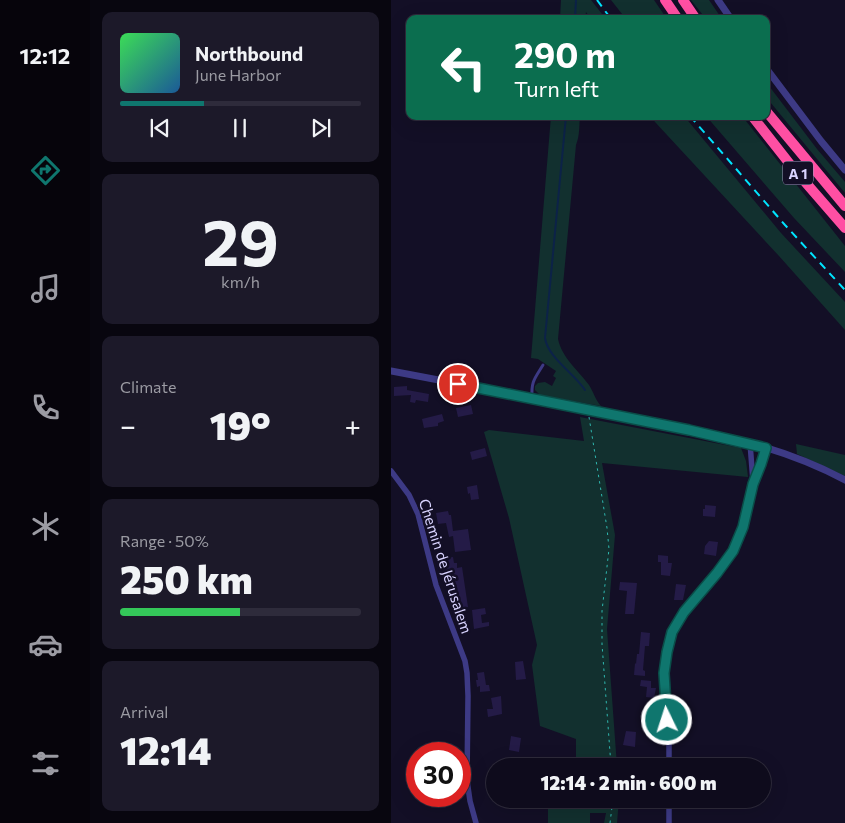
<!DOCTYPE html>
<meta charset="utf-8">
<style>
:root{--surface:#0e0b1c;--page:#1c1929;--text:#f1f3f6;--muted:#9b9ba3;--line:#2e2b3b;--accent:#0f766e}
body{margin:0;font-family:Commissioner,sans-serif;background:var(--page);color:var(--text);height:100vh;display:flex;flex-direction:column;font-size:19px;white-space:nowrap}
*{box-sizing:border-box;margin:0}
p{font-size:16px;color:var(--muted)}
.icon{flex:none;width:28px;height:28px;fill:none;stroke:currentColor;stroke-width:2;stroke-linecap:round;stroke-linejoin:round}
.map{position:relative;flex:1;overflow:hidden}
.panel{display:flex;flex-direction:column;gap:12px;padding:12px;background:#08060f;width:301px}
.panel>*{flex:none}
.banner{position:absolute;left:15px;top:15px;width:364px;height:105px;border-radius:10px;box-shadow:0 5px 20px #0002,0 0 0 1px var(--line);background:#0b6e4f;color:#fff;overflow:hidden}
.speed{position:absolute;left:15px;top:742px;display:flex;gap:10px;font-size:25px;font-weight:700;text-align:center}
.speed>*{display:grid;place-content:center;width:65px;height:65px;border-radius:50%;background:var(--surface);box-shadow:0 5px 20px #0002,0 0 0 1px var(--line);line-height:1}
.speed .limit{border:8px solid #d22;background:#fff;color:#111}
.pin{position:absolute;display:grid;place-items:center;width:42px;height:42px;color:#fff;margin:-21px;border:2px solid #fff;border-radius:50%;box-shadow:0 1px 5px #0007}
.me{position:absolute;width:55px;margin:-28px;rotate:356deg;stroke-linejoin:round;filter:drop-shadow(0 0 4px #0008)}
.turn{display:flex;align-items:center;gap:18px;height:105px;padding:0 25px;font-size:22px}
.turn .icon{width:65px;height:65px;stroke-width:2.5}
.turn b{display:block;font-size:35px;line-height:42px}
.big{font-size:38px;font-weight:800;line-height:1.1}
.panel .card{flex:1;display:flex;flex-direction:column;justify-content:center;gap:8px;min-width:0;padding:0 18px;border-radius:10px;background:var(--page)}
.panel .dial{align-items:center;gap:0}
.dial b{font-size:65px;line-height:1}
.song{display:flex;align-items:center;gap:15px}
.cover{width:60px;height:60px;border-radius:8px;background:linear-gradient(135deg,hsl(130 70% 55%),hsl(210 70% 35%))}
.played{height:5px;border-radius:2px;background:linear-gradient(90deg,var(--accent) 35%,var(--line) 35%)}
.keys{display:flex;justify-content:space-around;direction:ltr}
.heat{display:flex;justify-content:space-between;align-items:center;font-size:28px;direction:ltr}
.charge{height:8px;border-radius:4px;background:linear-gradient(90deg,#34c759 50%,var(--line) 0)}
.trip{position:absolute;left:95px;top:758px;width:285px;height:50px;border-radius:25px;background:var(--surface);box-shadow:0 5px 20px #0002,0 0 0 1px var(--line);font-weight:800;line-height:50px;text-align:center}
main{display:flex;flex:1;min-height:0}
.tabs{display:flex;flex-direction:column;width:90px;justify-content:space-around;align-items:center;background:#06040b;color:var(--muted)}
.tabs .icon{width:35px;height:35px}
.tabs .selected{color:var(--accent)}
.tabs b{font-size:22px;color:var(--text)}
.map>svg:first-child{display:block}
.green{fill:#12302f}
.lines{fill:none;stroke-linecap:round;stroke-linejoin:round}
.stream{stroke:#0c2248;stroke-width:2}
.building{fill:#241b47}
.path{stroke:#2fb8b0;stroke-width:1;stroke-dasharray:2.5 4;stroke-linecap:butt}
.service{stroke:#3d3a85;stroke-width:3}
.minor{stroke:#3d3a85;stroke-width:5.5}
.tertiary{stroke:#3d3a85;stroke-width:7}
.motorway{stroke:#ff4fa3;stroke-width:10}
.rail{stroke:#00e5ff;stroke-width:2;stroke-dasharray:8 6;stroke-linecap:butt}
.route-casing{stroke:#0a4d48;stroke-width:12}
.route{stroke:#0f766e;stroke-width:9}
.labels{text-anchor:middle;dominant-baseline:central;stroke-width:5;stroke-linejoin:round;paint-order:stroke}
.shield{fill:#130f26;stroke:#9e99be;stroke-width:1}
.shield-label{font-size:14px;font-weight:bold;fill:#d9d4ff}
.street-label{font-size:15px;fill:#d9d4ff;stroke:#130f26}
</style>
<main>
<nav class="tabs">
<b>12:12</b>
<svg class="icon selected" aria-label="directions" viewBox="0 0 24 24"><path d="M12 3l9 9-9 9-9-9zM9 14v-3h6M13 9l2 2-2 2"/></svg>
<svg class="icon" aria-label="music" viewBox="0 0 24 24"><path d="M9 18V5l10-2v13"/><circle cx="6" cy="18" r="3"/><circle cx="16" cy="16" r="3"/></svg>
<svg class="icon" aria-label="phone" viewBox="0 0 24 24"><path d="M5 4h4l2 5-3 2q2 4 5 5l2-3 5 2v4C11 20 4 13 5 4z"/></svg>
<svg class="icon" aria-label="climate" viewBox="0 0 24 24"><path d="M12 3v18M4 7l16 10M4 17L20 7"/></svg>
<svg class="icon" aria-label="car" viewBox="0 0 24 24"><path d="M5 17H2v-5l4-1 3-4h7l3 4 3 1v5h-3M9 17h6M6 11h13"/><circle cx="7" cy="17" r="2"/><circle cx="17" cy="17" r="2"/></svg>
<svg class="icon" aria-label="filters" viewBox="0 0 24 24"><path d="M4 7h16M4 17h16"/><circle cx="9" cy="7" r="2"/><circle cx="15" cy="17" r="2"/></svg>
</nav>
<section class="panel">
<div class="card">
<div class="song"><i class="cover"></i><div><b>Northbound</b><p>June Harbor</p></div></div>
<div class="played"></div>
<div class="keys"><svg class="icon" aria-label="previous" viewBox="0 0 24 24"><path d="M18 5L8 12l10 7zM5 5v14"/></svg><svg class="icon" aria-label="pause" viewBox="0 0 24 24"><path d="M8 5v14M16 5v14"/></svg><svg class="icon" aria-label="next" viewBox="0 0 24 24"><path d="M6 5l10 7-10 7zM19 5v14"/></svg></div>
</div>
<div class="card dial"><b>29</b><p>km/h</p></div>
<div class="card"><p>Climate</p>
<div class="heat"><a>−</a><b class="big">19°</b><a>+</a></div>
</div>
<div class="card"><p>Range · 50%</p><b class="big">250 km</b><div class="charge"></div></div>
<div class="card"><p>Arrival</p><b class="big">12:14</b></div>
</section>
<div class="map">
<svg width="454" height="823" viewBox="0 0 454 823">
<rect width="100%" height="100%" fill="#130f26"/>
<path class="green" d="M170 0H200L215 19H200L195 12 194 19H169Z
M220 0H263L276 19H235Z
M300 0H318L331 19H315Z
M375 82 426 149 454 182V193L375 97Z
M160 116H189C188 126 189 135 185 145L167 339C171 358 187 370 198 385 203 393 204 399 210 406L149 395 144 390V386L147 383 154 382 161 386 165 378 162 376 165 371 147 359 140 358Z
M260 116H293L390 233 454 302V330L388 256 264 122Z
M315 116H351L454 246V272L403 218Z
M189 417 350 448 355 461 357 477 211 463 224 535 216 629 226 766H156L155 757 185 759V739L149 726 141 665 146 645 118 518 93 432 98 430 193 441Z
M405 444 454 455V476L406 454Z
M157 799H228L226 823H213L215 813H199V823H157Z"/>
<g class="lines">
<path class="stream" d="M184 19 185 0
M175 116 154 338C157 358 183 373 194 390"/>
</g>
<path class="building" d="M16 386V390L38 394 37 402 25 400 24 403 19 402 20 395 3 396V387Z
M80 405 82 414 67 417 65 408Z
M51 414 53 421 47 423V426L33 428 31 419Z
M94 448 96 456 81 460 79 452Z
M86 485 88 499 80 500 79 493 77 494 76 487Z
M314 505 325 506 324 517 312 516V509H314Z
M57 511 58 515H60L62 531 77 529 80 550 64 552 62 536 58 537 55 523 47 524 45 513Z
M318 541 327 542 325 556 313 554 314 546Z
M267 555 277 556V563H281L279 576 270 575V562H267Z
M62 557 63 563H66V568L71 567 77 607 68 609 63 577 58 578V573L53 574 51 559Z
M229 582 246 583 243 614H234L236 591 228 590Z
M285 584 295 585 292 600H283Z
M94 608 95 614 90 615 91 623 98 622V626L83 629 81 610Z
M250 632 259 633 258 646H254L252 670 254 671V676L243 675 244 663 245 664 246 654H248Z
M132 661 135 679 125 680 124 662Z
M93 672 95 685H98L99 691 89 692V686L86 687 85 680H87L86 673Z
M250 680 260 681V688H265L263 698 255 697 256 687 249 686Z
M110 696 111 714 97 717 96 709H102L100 698Z
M235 731 245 732 244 747 232 745Z
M120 736 130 738 128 752 118 750Z"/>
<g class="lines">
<path class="path" d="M198 417 216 528 218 549 211 611V644L220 766
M219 823 222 799"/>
<path class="service" d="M141 398C140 381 144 378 152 365"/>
<path class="minor" d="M359 443 362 482
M0 471 18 495 27 514 45 585 74 661 76 673 77 696 76 780 79 801 85 823
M278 766V736L273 673 276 652 281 631 293 612 326 573 342 551 352 527 362 484 370 464 375 448
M278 799V823"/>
<path class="tertiary" d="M327 0 340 19
M375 68 430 141 454 170
M0 371 95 389 359 443C392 452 424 464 454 480"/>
<path class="motorway" d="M274 0 287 19
M292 0 305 19
M375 111 454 206
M361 116 402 168 454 228"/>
<path class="rail" d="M206 0 220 19
M299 116 394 225 454 290"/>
</g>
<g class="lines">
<defs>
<path id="route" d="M67 384 298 430 375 448 370 464 362 484 352 527 342 551 326 573 293 612 281 632 276 652 273 673 276 720"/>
</defs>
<use href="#route" class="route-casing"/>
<use href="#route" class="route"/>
</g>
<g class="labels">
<rect class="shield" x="392" y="161.5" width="30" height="23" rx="4"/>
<g class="shield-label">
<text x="407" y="173">A 1</text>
</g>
<g class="street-label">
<text transform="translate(55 566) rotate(72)">Chemin de Jérusalem</text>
</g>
</g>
</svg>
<div class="speed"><div class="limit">30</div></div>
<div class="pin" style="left:67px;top:384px;background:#d93025"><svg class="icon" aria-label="arrive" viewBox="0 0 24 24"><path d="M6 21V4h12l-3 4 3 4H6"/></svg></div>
<svg class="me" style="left:276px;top:720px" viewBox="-20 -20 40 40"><circle r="17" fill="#0f766e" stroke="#fff" stroke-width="3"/><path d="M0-11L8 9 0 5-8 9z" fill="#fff"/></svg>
<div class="trip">12:14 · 2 min · 600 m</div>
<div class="banner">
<div class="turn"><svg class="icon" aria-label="left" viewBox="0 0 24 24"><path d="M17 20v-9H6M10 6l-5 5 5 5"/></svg><div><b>290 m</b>Turn left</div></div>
</div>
</div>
</main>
